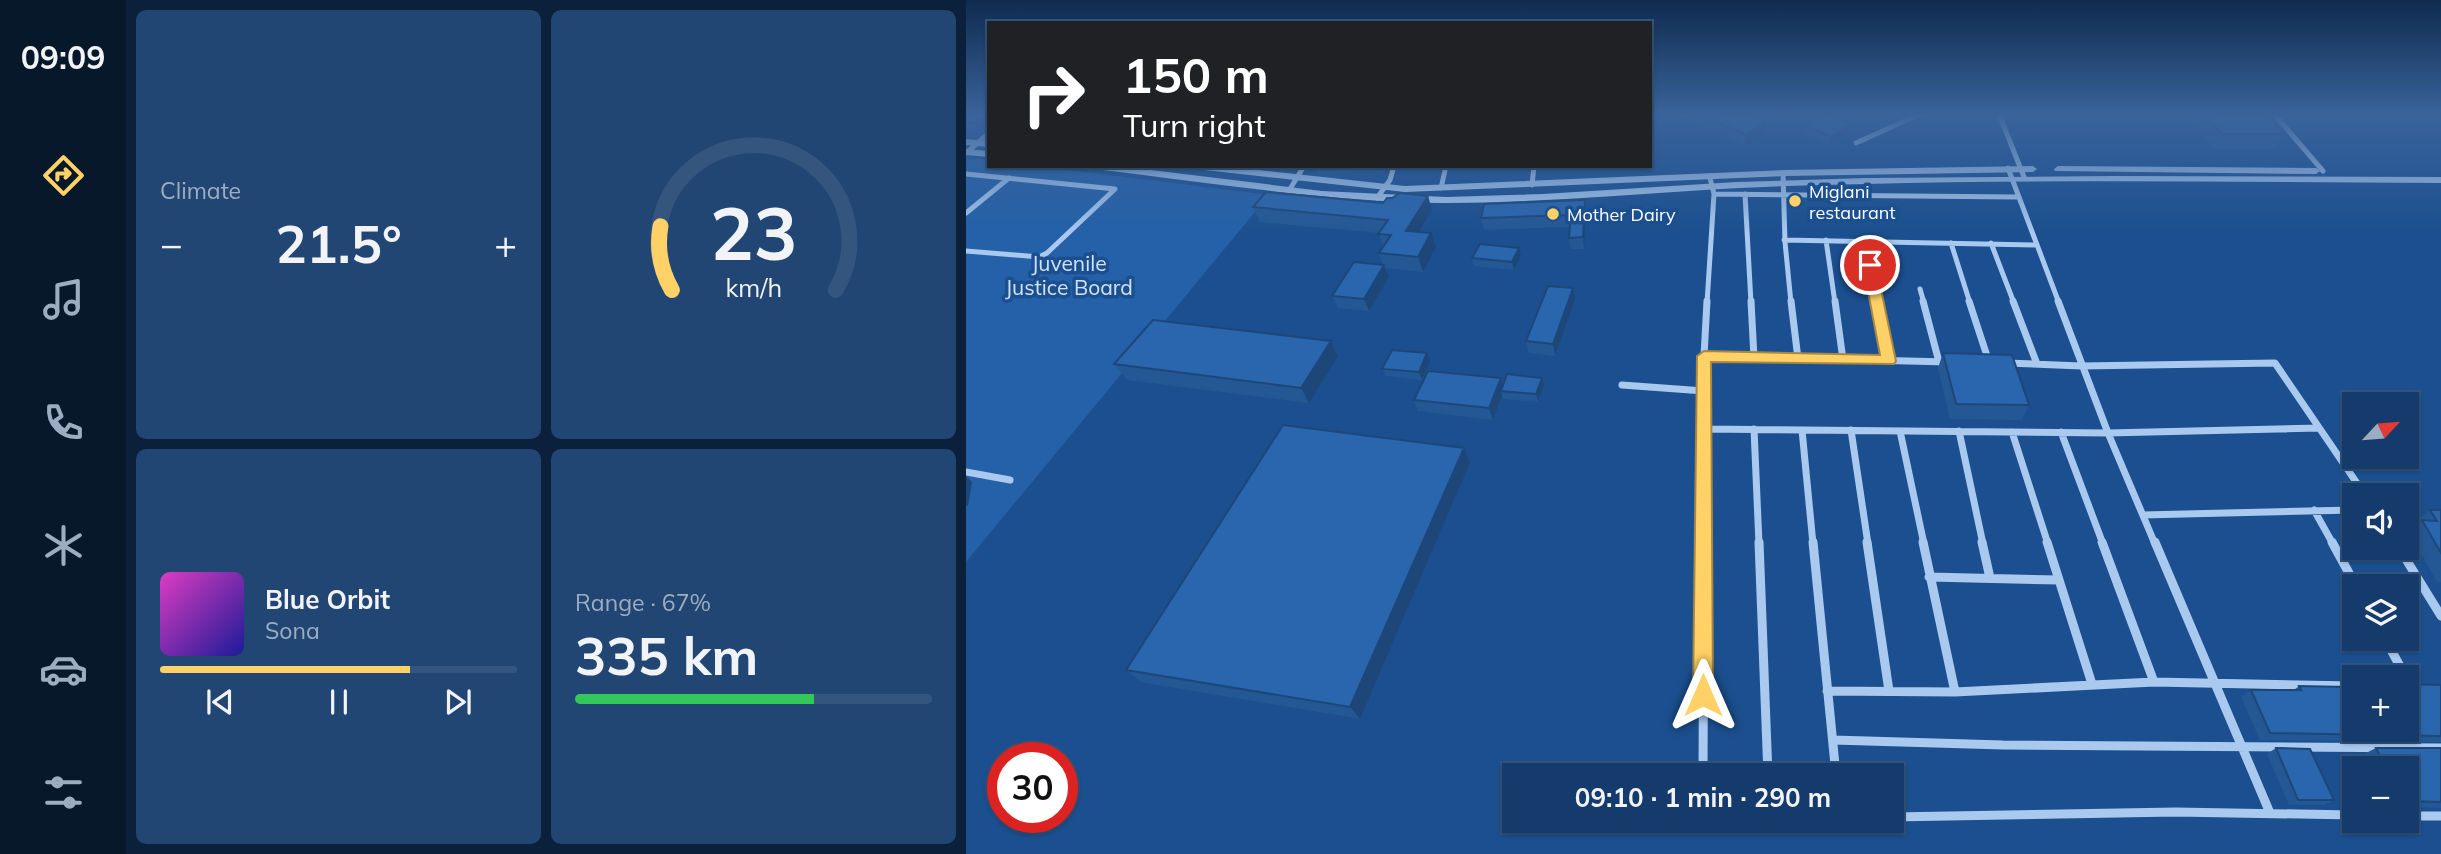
<!DOCTYPE html>
<meta charset="utf-8">
<style>
:root{--surface:#143b6b;--page:#214673;--text:#f1f3f6;--muted:#9dadc1;--line:#33557e;--accent:#ffd166}
body{margin:0;font-family:Mulish,sans-serif;background:var(--page);color:var(--text);height:100vh;display:flex;flex-direction:column;font-size:26px;white-space:nowrap}
*{box-sizing:border-box;margin:0}
p{font-size:23px;color:var(--muted)}
.icon{flex:none;width:38px;height:38px;fill:none;stroke:currentColor;stroke-width:2;stroke-linecap:round;stroke-linejoin:round}
.map{position:relative;flex:1;overflow:hidden}
.sheet{display:flex;flex-direction:column;gap:10px;padding:10px;background:#0b203b;width:840px}
.sheet>*{flex:none}
.banner{position:absolute;left:21px;top:21px;width:665px;height:147px;border-radius:0px;box-shadow:0 2px 5px #0004,0 0 0 2px var(--line);background:#202124;color:#fff;overflow:hidden}
.needle{width:46px;rotate:64deg}
.controls{position:absolute;left:1376px;top:392px;display:grid;gap:14px}
.controls a{display:grid;place-items:center;width:77px;height:77px;border-radius:0px;background:var(--surface);box-shadow:0 2px 5px #0004,0 0 0 2px var(--line);font-size:35px}
.speed{position:absolute;left:21px;top:742px;display:flex;gap:14px;font-size:35px;font-weight:700;text-align:center}
.speed>*{display:grid;place-content:center;width:91px;height:91px;border-radius:50%;background:var(--surface);box-shadow:0 2px 5px #0004,0 0 0 2px var(--line);line-height:1}
.speed .limit{border:10px solid #d22;background:#fff;color:#111}
.pin{position:absolute;display:grid;place-items:center;width:60px;height:60px;color:#fff;margin:-30px;border:4px solid #fff;border-radius:50%;box-shadow:0 2px 7px #0007}
.me{position:absolute;width:77px;margin:-38px;rotate:0deg;stroke-linejoin:round;filter:drop-shadow(0 0 5px #0008)}
.turn{display:flex;align-items:center;gap:24px;height:147px;padding:0 21px;font-size:32px}
.turn .icon{width:91px;height:91px;stroke-width:2.5}
.turn b{display:block;font-size:49px;line-height:60px}
.big{font-size:52px;font-weight:700;line-height:1.1}
.sheet .card{flex:1;display:flex;flex-direction:column;justify-content:center;gap:10px;min-width:0;padding:0 24px;border-radius:10px;background:var(--page)}
.sheet .dial{align-items:center;gap:0}
.dial svg{height:182px;overflow:visible;fill:none;stroke:var(--line);stroke-width:7;stroke-linecap:round;text-anchor:middle}
.dial text{fill:var(--text);stroke:none}
.song{display:flex;align-items:center;gap:21px}
.cover{width:84px;height:84px;border-radius:10px;background:linear-gradient(135deg,hsl(310 70% 55%),hsl(240 70% 35%))}
.played{height:7px;border-radius:4px;background:linear-gradient(90deg,var(--accent) 70%,var(--line) 70%)}
.keys{display:flex;justify-content:space-around;direction:ltr}
.heat{display:flex;justify-content:space-between;align-items:center;font-size:38px;direction:ltr}
.charge{height:10px;border-radius:5px;background:linear-gradient(90deg,#34c759 67%,var(--line) 0)}
.sheet .tiles{flex:1;display:grid;gap:10px;grid-template-columns:repeat(2,1fr)}
.trip{position:absolute;left:536px;top:763px;width:402px;height:70px;border-radius:0px;background:var(--surface);box-shadow:0 2px 5px #0004,0 0 0 2px var(--line);font-weight:700;line-height:70px;text-align:center}
main{display:flex;flex:1;min-height:0}
.tabs{display:flex;flex-direction:column;width:126px;justify-content:space-around;align-items:center;background:#08182b;color:var(--muted)}
.tabs .icon{width:49px;height:49px}
.tabs .on{color:var(--accent)}
.tabs b{font-size:32px;color:var(--text)}
.map>svg:first-child{display:block}
.green{fill:#2461a8}
.lines{fill:none;stroke-linecap:round;stroke-linejoin:round}
.minor-far2{stroke:#a9c9ee;stroke-width:5}
.minor-far1{stroke:#a9c9ee;stroke-width:7}
.minor{stroke:#a9c9ee;stroke-width:9}
.tertiary{fill:#a9c9ee;fill-rule:evenodd}
.wall{fill:#245895}
.shaded-wall{fill:#1d4779}
.building{fill:#2a66ad;stroke:#1d4779;stroke-width:2}
.route{fill:#ffd166;stroke:#a68842;stroke-width:2}
.poi-dot{fill:#ffd166;stroke:#1b4f8f;stroke-width:2.5}
.labels{text-anchor:middle;dominant-baseline:central;stroke-width:7;stroke-linejoin:round;paint-order:stroke}
.far-poi-label{font-size:18px;fill:#fff;stroke:#1b4f8f;text-anchor:start}
.park-label{font-size:21px;fill:#cfe3fa;stroke:#1b4f8f}
</style>
<main>
<nav class="tabs">
<b>09:09</b>
<svg class="icon on" aria-label="directions" viewBox="0 0 24 24"><path d="M12 3l9 9-9 9-9-9zM9 14v-3h6M13 9l2 2-2 2"/></svg>
<svg class="icon" aria-label="music" viewBox="0 0 24 24"><path d="M9 18V5l10-2v13"/><circle cx="6" cy="18" r="3"/><circle cx="16" cy="16" r="3"/></svg>
<svg class="icon" aria-label="phone" viewBox="0 0 24 24"><path d="M5 4h4l2 5-3 2q2 4 5 5l2-3 5 2v4C11 20 4 13 5 4z"/></svg>
<svg class="icon" aria-label="climate" viewBox="0 0 24 24"><path d="M12 3v18M4 7l16 10M4 17L20 7"/></svg>
<svg class="icon" aria-label="car" viewBox="0 0 24 24"><path d="M5 17H2v-5l4-1 3-4h7l3 4 3 1v5h-3M9 17h6M6 11h13"/><circle cx="7" cy="17" r="2"/><circle cx="17" cy="17" r="2"/></svg>
<svg class="icon" aria-label="filters" viewBox="0 0 24 24"><path d="M4 7h16M4 17h16"/><circle cx="9" cy="7" r="2"/><circle cx="15" cy="17" r="2"/></svg>
</nav>
<section class="sheet">
<div class="tiles">
<div class="card"><p>Climate</p>
<div class="heat"><a>−</a><b class="big">21.5°</b><a>+</a></div>
</div>
<div class="card dial"><svg viewBox="0 0 100 80">
<path d="M14 69A42 42 0 1 1 86 69"/>
<path d="M14 69A42 42 0 0 1 9 41" stroke="#ffd166"/>
<text x="50" y="56" font-size="32" font-weight="700">23</text>
<text x="50" y="72" font-size="11">km/h</text>
</svg></div>
<div class="card">
<div class="song"><i class="cover"></i><div><b>Blue Orbit</b><p>Sona</p></div></div>
<div class="played"></div>
<div class="keys"><svg class="icon" aria-label="previous" viewBox="0 0 24 24"><path d="M18 5L8 12l10 7zM5 5v14"/></svg><svg class="icon" aria-label="pause" viewBox="0 0 24 24"><path d="M8 5v14M16 5v14"/></svg><svg class="icon" aria-label="next" viewBox="0 0 24 24"><path d="M6 5l10 7-10 7zM19 5v14"/></svg></div>
</div>
<div class="card"><p>Range · 67%</p><b class="big">335 km</b><div class="charge"></div></div>
</div>
</section>
<div class="map">
<svg width="1475" height="854" viewBox="0 0 1475 854">
<rect width="100%" height="100%" fill="#1b4f8f"/>
<path class="green" d="M0 158 23 160V166H70L303 195 0 562Z"/>
<g class="lines">
<path class="minor-far2" d="M1033 114 1058 177
M1308 114 1357 171
M890 143 954 114
M0 153 23 133
M1042 168 1093 303
M817 173 819 242 825 303
M0 174 149 189 81 253 73 257 0 251
M566 185 568 166
M475 188 480 166
M324 189 338 166
M748 194 1052 197
M779 194 785 303
M411 198 424 180 428 166
M0 213 43 178
M818 240 1070 245
M860 240 869 303
M899 241 911 303
M985 243 1004 303
M1025 243 1048 303
M954 289 958 303
M741 303 748 194 744 178"/>
<path class="minor-far1" d="M785 301 788 358
M825 301 832 359
M869 301 877 360
M911 301 923 361
M957 301 973 362
M1003 301 1023 362
M1047 301 1071 364
M1092 301 1142 433 1189 544
M738 356 982 362
M1040 363 1115 366 1309 363 1399 495
M656 385 738 391
M737 429 1142 433 1353 428
M788 429 793 544
M836 430 847 544
M885 430 902 544
M934 431 958 544
M993 431 1017 544
M1046 432 1082 544
M1095 432 1137 544
M0 472 44 480
M1348 510 1367 544
M1177 515 1388 510
M738 544V356L741 301"/>
<path class="minor" d="M793 542 802 775
M847 542 870 775
M901 542 923 691
M957 542 989 692
M1016 542 1024 578
M1081 542 1126 684
M1136 542 1188 682
M1189 542 1304 813
M1366 542 1390 586
M1433 548 1475 616
M963 577 1093 580
M1419 639 1440 677
M861 691 989 692 1188 682 1388 686
M867 740 1037 745 1475 748
M737 775 738 542
M1440 816H1475
M926 817 1210 812 1388 815"/>
<path class="tertiary" d="M0 139 23 141V147L0 145Z
M0 149 23 151V157L0 155Z
M125 166H152L356 191 480 197 577 194 770 182 900 178 1146 176 1475 177V183C1283 182 1091 179 899 184 840 185 782 187 723 191 642 196 561 203 479 203 362 202 246 183 129 169Z
M225 166H256L439 186 817 170 1067 166 1071 169 1067 172 817 176 439 192 229 169Z
M1092 166 1350 168 1354 171 1350 174 1089 171 1088 169Z"/>
</g>
<path class="wall" d="M0 114H23V124H19L14 129H0Z
M715 114H783L799 133 779 146 715 117Z
M1220 114H1300L1318 134 1309 149H1247Z
M886 124 885 132 864 145 839 134 840 126Z
M343 166H419L418 172 351 173 349 167Z
M619 200 620 212 618 249H605L603 238 604 227 518 230 515 218Z
M287 207 466 210 454 232 470 247 457 272 420 268 423 277 403 311 372 308 366 296 417 265 413 253 417 247 413 233 294 222Z
M555 256 548 270 508 266 506 258Z
M609 300 589 356 563 353 560 341Z
M365 341 372 357 343 403 161 380 148 364Z
M461 353 464 361 456 380 420 376 416 369Z
M977 353 1063 405 1056 420 984 419 972 368Z
M535 378 537 385 576 378 578 385 572 402 537 399 536 396 527 420 452 411 448 400Z
M498 448 504 463 394 719 175 682 160 670Z
M1464 510H1475V582H1471L1442 530 1452 523 1451 521Z
M1475 685V742L1294 740 1275 697 1285 690H1328L1333 686 1383 687Z
M1310 748 1368 800 1358 805H1323L1301 754Z
M1410 748H1475V808L1440 807V768H1405L1398 754Z"/>
<path class="shaded-wall" d="M14 118 19 124 14 129 9 123Z
M800 122 799 133 779 146 780 135Z
M886 124 885 132 864 145 865 137Z
M462 196 466 210 445 246 440 231Z
M619 200 620 212 618 249 617 237Z
M465 233 470 247 457 272 452 257Z
M553 248 555 256 548 270 546 262Z
M418 265 423 277 403 311 398 299Z
M607 288 609 300 589 356 587 344Z
M365 341 372 357 343 403 335 388Z
M461 353 464 361 456 380 453 372Z
M535 378 538 390 535 391 536 396 527 420 523 408Z
M576 378 578 385 572 402 570 394Z
M498 448 504 463 394 719 384 707Z
M0 476 6 482 2 506H0Z"/>
<path class="building" d="M0 114H23V118H14L9 123H0Z
M734 114H783L800 122 780 135Z
M859 114H864L886 124 865 137 840 126Z
M1239 114H1300L1318 134H1255Z
M300 192 417 203 421 198H426L434 193 462 196 440 231 465 233 452 257 413 253 425 235 412 234 422 220 287 207Z
M619 200 617 237 603 238 605 215 515 218 518 204Z
M514 244 553 248 546 262 506 258Z
M388 262 418 265 398 299 366 296Z
M582 286 607 288 587 344 560 341Z
M187 320 365 341 335 388 148 364Z
M426 350 461 353 453 372 416 369Z
M977 353 1046 355 1063 405 990 404Z
M462 371 535 378 523 408 448 400Z
M541 374 576 378 570 394 535 391Z
M317 425 498 448 384 707 160 670Z
M1464 510H1475V553L1456 520 1471 521Z
M1440 684 1475 685V736L1304 733 1285 690H1335L1333 686 1383 687 1388 686V730H1440Z
M1310 748 1344 749 1368 800H1332Z
M1410 748H1475V802L1440 801V768H1420Z"/>
<linearGradient id="sky" x2="0" y2="1"><stop stop-color="#0f2b4f"/><stop offset="0.49" stop-color="#39639b"/><stop offset="1" stop-color="#39639b" stop-opacity="0"/></linearGradient>
<rect width="1475" height="234" fill="url(#sky)"/>
<path class="route" d="M904 260 910 265 930 361 928 364 745 362 747 695 744 702 737 705 730 702 727 695 731 356 738 351 914 355 897 265Z"/>
<g class="poi-dot">
<circle cx="829" cy="201" r="7"/>
<circle cx="587" cy="214" r="7"/>
</g>
<g class="labels">
<g class="far-poi-label">
<text x="843" y="191">Miglani<tspan x="843" dy="21">restaurant</tspan></text>
<text x="601" y="214">Mother Dairy</text>
</g>
<g class="park-label">
<text x="103" y="263">Juvenile<tspan x="103" dy="24">Justice Board</tspan></text>
</g>
</g>
</svg>
<div class="controls">
<a><svg class="needle" viewBox="-14 -14 28 28"><path d="M0-13l5 13h-10z" fill="#e53935"/><path d="M0 13l5-13h-10z" fill="#9dadc1"/></svg></a>
<a><svg class="icon" aria-label="sound" viewBox="0 0 24 24"><path d="M4 9h4l5-4v14l-5-4H4zM17 9q2 3 0 6"/></svg></a>
<a><svg class="icon" aria-label="layers" viewBox="0 0 24 24"><path d="M12 4l9 5-9 5-9-5zM3 14l9 5 9-5"/></svg></a>
<a>+</a>
<a>−</a>
</div>
<div class="speed"><div class="limit">30</div></div>
<div class="pin" style="left:904px;top:265px;background:#d93025"><svg class="icon" aria-label="arrive" viewBox="0 0 24 24"><path d="M6 21V4h12l-3 4 3 4H6"/></svg></div>
<svg class="me" style="left:737px;top:695px" viewBox="-20 -20 40 40"><path d="M0-17L14 15 0 8-14 15z" fill="#ffd166" stroke="#fff" stroke-width="4"/></svg>
<div class="trip">09:10 · 1 min · 290 m</div>
<div class="banner">
<div class="turn"><svg class="icon" aria-label="right" viewBox="0 0 24 24"><path d="M7 20v-9h11M14 6l5 5-5 5"/></svg><div><b>150 m</b>Turn right</div></div>
</div>
</div>
</main>
